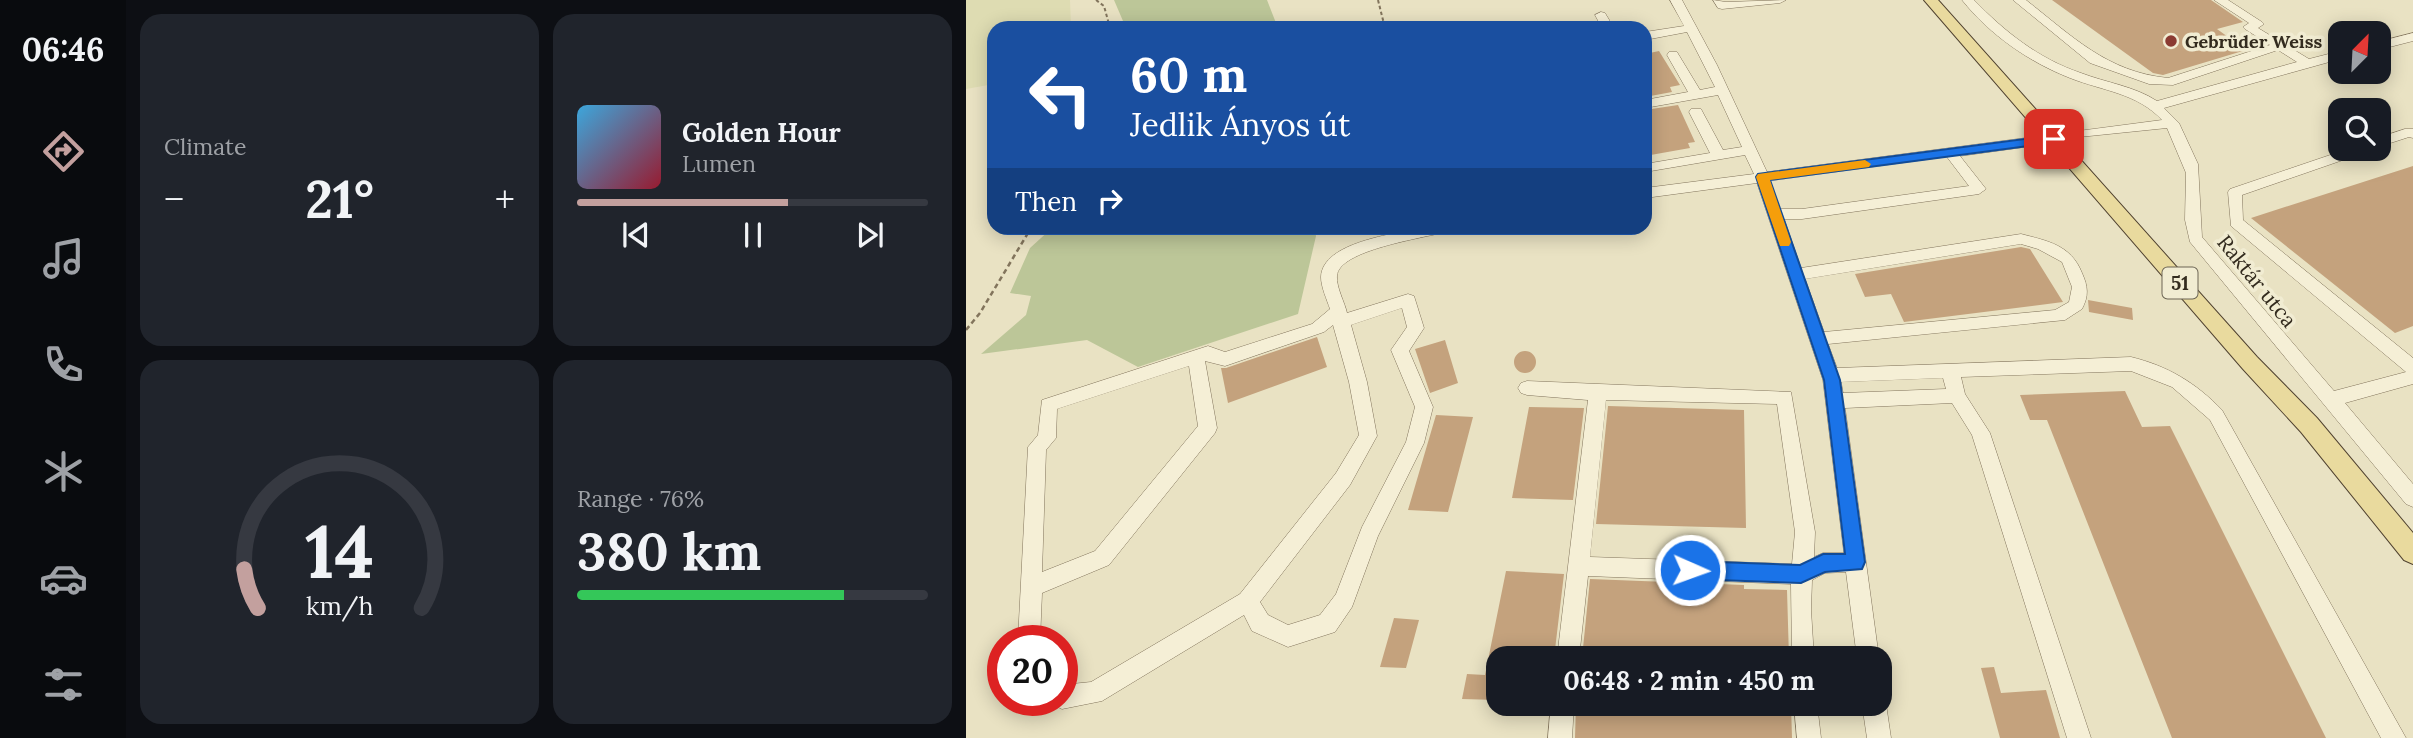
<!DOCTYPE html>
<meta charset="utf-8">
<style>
:root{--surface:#171b24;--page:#20242c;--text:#f1f3f6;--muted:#9ea1a6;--line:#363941;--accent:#c3a09e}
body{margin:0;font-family:Lora,serif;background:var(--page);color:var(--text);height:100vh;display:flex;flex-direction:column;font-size:26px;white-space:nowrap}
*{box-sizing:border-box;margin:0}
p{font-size:23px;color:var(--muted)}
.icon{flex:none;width:38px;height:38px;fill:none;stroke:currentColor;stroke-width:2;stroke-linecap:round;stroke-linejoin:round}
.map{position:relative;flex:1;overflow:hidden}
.drawer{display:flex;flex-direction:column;gap:14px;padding:14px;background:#0d0f14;width:840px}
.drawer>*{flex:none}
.hud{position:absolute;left:21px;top:21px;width:665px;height:214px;border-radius:21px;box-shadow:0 4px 18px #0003;background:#1a4fa0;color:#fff;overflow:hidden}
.needle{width:46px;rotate:24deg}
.fabs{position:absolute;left:1362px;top:21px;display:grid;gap:14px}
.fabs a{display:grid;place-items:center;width:63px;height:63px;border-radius:14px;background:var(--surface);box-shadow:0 4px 18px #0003;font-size:35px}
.speed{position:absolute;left:21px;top:625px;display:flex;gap:14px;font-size:35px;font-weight:700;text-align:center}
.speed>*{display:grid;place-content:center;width:91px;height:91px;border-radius:50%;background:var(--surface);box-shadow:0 4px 18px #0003;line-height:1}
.speed .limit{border:10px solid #d22;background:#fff;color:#111}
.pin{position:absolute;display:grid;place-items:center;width:60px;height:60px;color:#fff;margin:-30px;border-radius:14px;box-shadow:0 4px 10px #0006}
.me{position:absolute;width:77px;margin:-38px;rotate:92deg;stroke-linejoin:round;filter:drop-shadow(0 0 5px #0008)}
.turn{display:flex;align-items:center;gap:24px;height:147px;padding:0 28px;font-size:32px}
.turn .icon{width:91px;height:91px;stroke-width:2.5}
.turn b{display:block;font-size:49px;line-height:60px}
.then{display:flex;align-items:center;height:66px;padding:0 28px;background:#0003;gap:14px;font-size:26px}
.big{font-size:52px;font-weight:800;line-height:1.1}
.drawer .widget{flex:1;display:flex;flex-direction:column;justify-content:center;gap:10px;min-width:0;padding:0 24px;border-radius:21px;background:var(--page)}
.drawer .dial{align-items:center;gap:0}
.dial svg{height:182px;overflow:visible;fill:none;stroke:var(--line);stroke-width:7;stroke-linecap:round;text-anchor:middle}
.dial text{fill:var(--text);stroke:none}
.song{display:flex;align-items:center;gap:21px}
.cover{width:84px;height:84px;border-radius:10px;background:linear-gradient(135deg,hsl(200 70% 55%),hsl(350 70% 35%))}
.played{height:7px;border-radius:4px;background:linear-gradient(90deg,var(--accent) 60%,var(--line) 60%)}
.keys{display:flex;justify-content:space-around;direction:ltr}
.heat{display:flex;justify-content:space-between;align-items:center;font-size:38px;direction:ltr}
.charge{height:10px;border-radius:5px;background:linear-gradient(90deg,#34c759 76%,var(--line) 0)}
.drawer .tiles{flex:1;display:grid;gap:14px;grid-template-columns:repeat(2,1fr)}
.trip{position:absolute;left:520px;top:646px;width:406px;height:70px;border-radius:21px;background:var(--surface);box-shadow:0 4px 18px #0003;font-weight:800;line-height:70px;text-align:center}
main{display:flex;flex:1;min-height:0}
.menu{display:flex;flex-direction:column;width:126px;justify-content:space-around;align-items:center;background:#090b0e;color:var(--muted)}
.menu .icon{width:49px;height:49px}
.menu .current{color:var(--accent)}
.menu b{font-size:32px;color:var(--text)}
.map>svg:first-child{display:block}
.farmland{fill:#dedcb2}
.green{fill:#bcc698}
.building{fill:#c4a27d}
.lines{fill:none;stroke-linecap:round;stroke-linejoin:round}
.minor-casing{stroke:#82745c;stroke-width:1}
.major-casing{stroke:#504230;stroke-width:2}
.path-far1{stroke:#82745c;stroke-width:2;stroke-dasharray:3.5 2.5;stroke-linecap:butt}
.path{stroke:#82745c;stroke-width:2.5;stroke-dasharray:5 3.5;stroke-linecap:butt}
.minor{fill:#f5efd6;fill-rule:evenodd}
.major{fill:#e9da9e;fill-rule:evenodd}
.route{fill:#1a73e8;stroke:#114b97;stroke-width:2}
.slow{fill:#f59e0b}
.poi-dot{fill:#8b3b32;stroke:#f1ecd2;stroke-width:2.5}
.labels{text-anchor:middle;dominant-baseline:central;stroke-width:7;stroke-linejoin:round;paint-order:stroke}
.far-poi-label{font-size:18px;font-weight:bold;fill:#332b1e;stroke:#f1ecd2;text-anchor:start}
.shield{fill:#f1ecd2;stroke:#6c6554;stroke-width:2}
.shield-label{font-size:19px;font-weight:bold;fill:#332b1e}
.street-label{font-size:21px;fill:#332b1e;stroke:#f1ecd2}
</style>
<main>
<nav class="menu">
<b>06:46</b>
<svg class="icon current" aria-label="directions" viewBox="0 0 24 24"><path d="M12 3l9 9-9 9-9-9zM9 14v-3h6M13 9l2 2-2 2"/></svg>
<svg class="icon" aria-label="music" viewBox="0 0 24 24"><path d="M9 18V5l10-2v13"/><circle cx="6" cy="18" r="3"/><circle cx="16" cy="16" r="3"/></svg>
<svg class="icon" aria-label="phone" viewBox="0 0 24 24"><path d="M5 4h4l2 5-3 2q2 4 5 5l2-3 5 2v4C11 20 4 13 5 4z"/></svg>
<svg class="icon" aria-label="climate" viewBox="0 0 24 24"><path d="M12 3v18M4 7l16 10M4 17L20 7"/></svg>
<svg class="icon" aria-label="car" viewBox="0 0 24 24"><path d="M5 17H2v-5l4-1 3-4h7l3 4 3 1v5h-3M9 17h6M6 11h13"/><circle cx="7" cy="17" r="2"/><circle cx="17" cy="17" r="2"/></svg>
<svg class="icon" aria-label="filters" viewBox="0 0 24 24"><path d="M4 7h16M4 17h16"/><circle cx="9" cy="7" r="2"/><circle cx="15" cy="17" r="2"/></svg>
</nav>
<section class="drawer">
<div class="tiles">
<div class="widget"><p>Climate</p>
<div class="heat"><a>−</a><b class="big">21°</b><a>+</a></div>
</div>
<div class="widget">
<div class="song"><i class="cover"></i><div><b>Golden Hour</b><p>Lumen</p></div></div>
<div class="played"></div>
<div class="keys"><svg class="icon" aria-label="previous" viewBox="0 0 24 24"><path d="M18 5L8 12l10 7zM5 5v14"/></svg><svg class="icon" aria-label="pause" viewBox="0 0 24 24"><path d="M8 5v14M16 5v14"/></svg><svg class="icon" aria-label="next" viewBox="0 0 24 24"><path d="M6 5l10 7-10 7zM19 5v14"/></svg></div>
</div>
<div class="widget dial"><svg viewBox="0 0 100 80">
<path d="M14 69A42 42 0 1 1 86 69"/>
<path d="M14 69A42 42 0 0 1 8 52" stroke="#c3a09e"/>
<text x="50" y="56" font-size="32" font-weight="700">14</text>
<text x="50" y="72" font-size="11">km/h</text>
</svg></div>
<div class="widget"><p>Range · 76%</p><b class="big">380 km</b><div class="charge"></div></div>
</div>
</section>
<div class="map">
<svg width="1447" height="738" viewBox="0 0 1447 738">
<rect width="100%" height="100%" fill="#e9e2c3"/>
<path class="farmland" d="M0 0H104L105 28H28V84L0 89Z"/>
<path class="green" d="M148 0H301L312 28H160Z
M86 228H348L350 236 332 314 172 367 121 340 15 354 60 315 65 296 44 293 64 248Z"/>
<path class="building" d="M1086 0H1245L1277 22 1251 29 1280 50 1197 75 1187 73Z
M693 51 714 85 704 87 706 92 679 97V54Z
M712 105 729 142 722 143 724 148 679 156V110Z
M1447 166V326L1429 333 1285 218Z
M1055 247 1064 249 1097 302 938 322 925 294 899 297 889 274Z
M1122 300 1166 308 1167 320 1123 312Z
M351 337 361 367 262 403 255 368H260Z
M479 340 492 383 464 393 449 349Z
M548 362a11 11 0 1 1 22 0a11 11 0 1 1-22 0Z
M1159 391 1176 427 1204 426 1360 738H1206L1081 420H1064L1054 395Z
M642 406 778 410 780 528 630 524Z
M563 407 618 408 607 500 546 498Z
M470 415 507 417 482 512 442 510Z
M540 571 598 574 588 658H532V700L496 699 501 674 519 675Z
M624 579 778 585V589L821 590 823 658H616Z
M428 618 453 620 440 668 414 667Z
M1028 667 1035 693 1080 690 1094 738H1034L1015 668Z
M610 704H825L826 738H609Z"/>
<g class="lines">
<defs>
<path id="minor" d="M704 0H716L751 65 801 172 1196 120C1171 93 1137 91 1104 78 1063 62 1024 35 996 0H1008C1039 32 1073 59 1115 73 1141 83 1168 86 1191 101L1331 62 1312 50 1207 85 1183 84 1124 63 1047 0H1060C1106 36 1141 72 1202 78L1304 45 1279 29 1277 27 1283 23 1248 0H1262L1296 22 1298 24 1292 28 1343 59 1374 51V59L1198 108 1213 123 1232 164 1236 237 1368 391 1440 372 1265 226 1262 192 1264 189 1382 149H1402L1400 152 1276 195 1277 220 1447 358V384L1379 403 1447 484V507L1440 504 1224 242 1219 220 1220 173 1201 128 1094 139 1088 143 994 156 1020 189 1013 194 836 219H818L835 268 1055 234C1082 241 1105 245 1116 273 1122 286 1123 296 1116 309L1099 320 862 344 871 368 1165 357C1202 366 1230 383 1256 410L1440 738H1415L1244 420 1206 387 1165 371 995 377 999 394 1024 433 1125 738H1101L1006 435 986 403 879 408 913 658H891L880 572 859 573 846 580 845 610 848 658H826L825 584 622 576 613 658H591L622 400 561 395 555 393 552 388 555 383 561 381 825 392 849 532 848 557 857 553H878L857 380 791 183 679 198V188L788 174 779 155 679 172V164L744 153 723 112 725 109H735L757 150 776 147 752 95 679 108V100L722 92 701 55 703 52H711L734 90 749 87 721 32 679 40V32L718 26ZM981 157 1003 186 836 209H814L804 181ZM1055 244 1072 249 1096 262 1106 287 1103 302 1089 310 858 332 839 279ZM977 378 980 389 877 393 875 382ZM640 400 811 404 829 532 826 564 624 557Z
M747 0 760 2 820 0 814 3 756 9 752 8Z
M635 12 639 13 648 28H636L629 15Z
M1447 33V41L1412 50V42Z
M1439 129H1447V138L1443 137 1412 147V138Z
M455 228H482L479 232C458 238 372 250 371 276 370 287 379 303 381 313L442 294 448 296 458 328 443 351 467 407 458 443 412 536 386 607 369 632 322 647 286 631 278 615 136 701 96 709 88 705 86 700H96V685L125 682 274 594 370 473 393 435 383 382 367 325 358 332 259 366 239 361 251 428 249 433 143 565 76 593 74 640H52L62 447 72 435 76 400 242 346 259 352 346 324 364 309C361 300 355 287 355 277 356 242 429 234 455 228ZM436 308 441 327 425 350 449 407 440 442 396 527 370 594 354 615 322 625 302 615 294 602 384 485 411 436 401 382 385 325ZM223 366 232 426 129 551 76 572 80 450 90 438 91 409Z
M914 695 920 704 925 738H901L896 704H914Z
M585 704H608L606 738H582Z
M828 704H851L855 738H831Z"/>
<path id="major" d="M958 0H972L1291 357 1351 418 1447 533V564L1438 560 1335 432 1277 369Z"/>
</defs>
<use href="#minor" class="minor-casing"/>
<use href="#major" class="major-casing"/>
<path class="path-far1" d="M130 0 138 6 144 28
M412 0 419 28"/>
<path class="path" d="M0 330 14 313 65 228"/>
<use href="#minor" class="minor"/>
<use href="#major" class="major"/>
</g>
<path class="route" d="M1088 135 1093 136V142L804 180 874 380 899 562 896 569 859 572 835 583 724 579 717 576 714 570 717 564 724 561 834 565 857 554H879L858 380 790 177 792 174Z"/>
<path class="slow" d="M899 160 905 164 903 167 804 180 825 242 823 246H814L790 177 792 174Z"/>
<circle class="poi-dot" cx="1205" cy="41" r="7"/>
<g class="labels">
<g class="far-poi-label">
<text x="1219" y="41">Gebrüder Weiss</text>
</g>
<rect class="shield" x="1196.5" y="267.5" width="35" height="31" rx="5"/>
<g class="shield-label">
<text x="1214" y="283">51</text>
</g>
<g class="street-label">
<text transform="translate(1291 281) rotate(51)">Raktár utca</text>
</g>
</g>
</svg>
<div class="fabs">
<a><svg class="needle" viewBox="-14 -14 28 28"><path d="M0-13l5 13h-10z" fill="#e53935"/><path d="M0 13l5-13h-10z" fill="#9ea1a6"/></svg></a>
<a><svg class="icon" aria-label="search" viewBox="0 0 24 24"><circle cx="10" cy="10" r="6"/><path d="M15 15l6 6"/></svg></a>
</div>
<div class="speed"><div class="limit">20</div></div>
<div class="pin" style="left:1088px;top:139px;background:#d93025"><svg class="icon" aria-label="arrive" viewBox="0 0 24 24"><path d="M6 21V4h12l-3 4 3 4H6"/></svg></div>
<svg class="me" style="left:724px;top:570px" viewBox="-20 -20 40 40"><circle r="17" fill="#1a73e8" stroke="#fff" stroke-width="3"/><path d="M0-11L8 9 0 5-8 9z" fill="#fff"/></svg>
<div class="trip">06:48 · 2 min · 450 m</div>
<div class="hud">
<div class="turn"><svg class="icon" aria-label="left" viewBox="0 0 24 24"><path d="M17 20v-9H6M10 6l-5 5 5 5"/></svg><div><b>60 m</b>Jedlik Ányos út</div></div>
<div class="then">Then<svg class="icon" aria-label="right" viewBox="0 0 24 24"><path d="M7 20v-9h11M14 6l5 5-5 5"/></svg></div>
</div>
</div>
</main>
